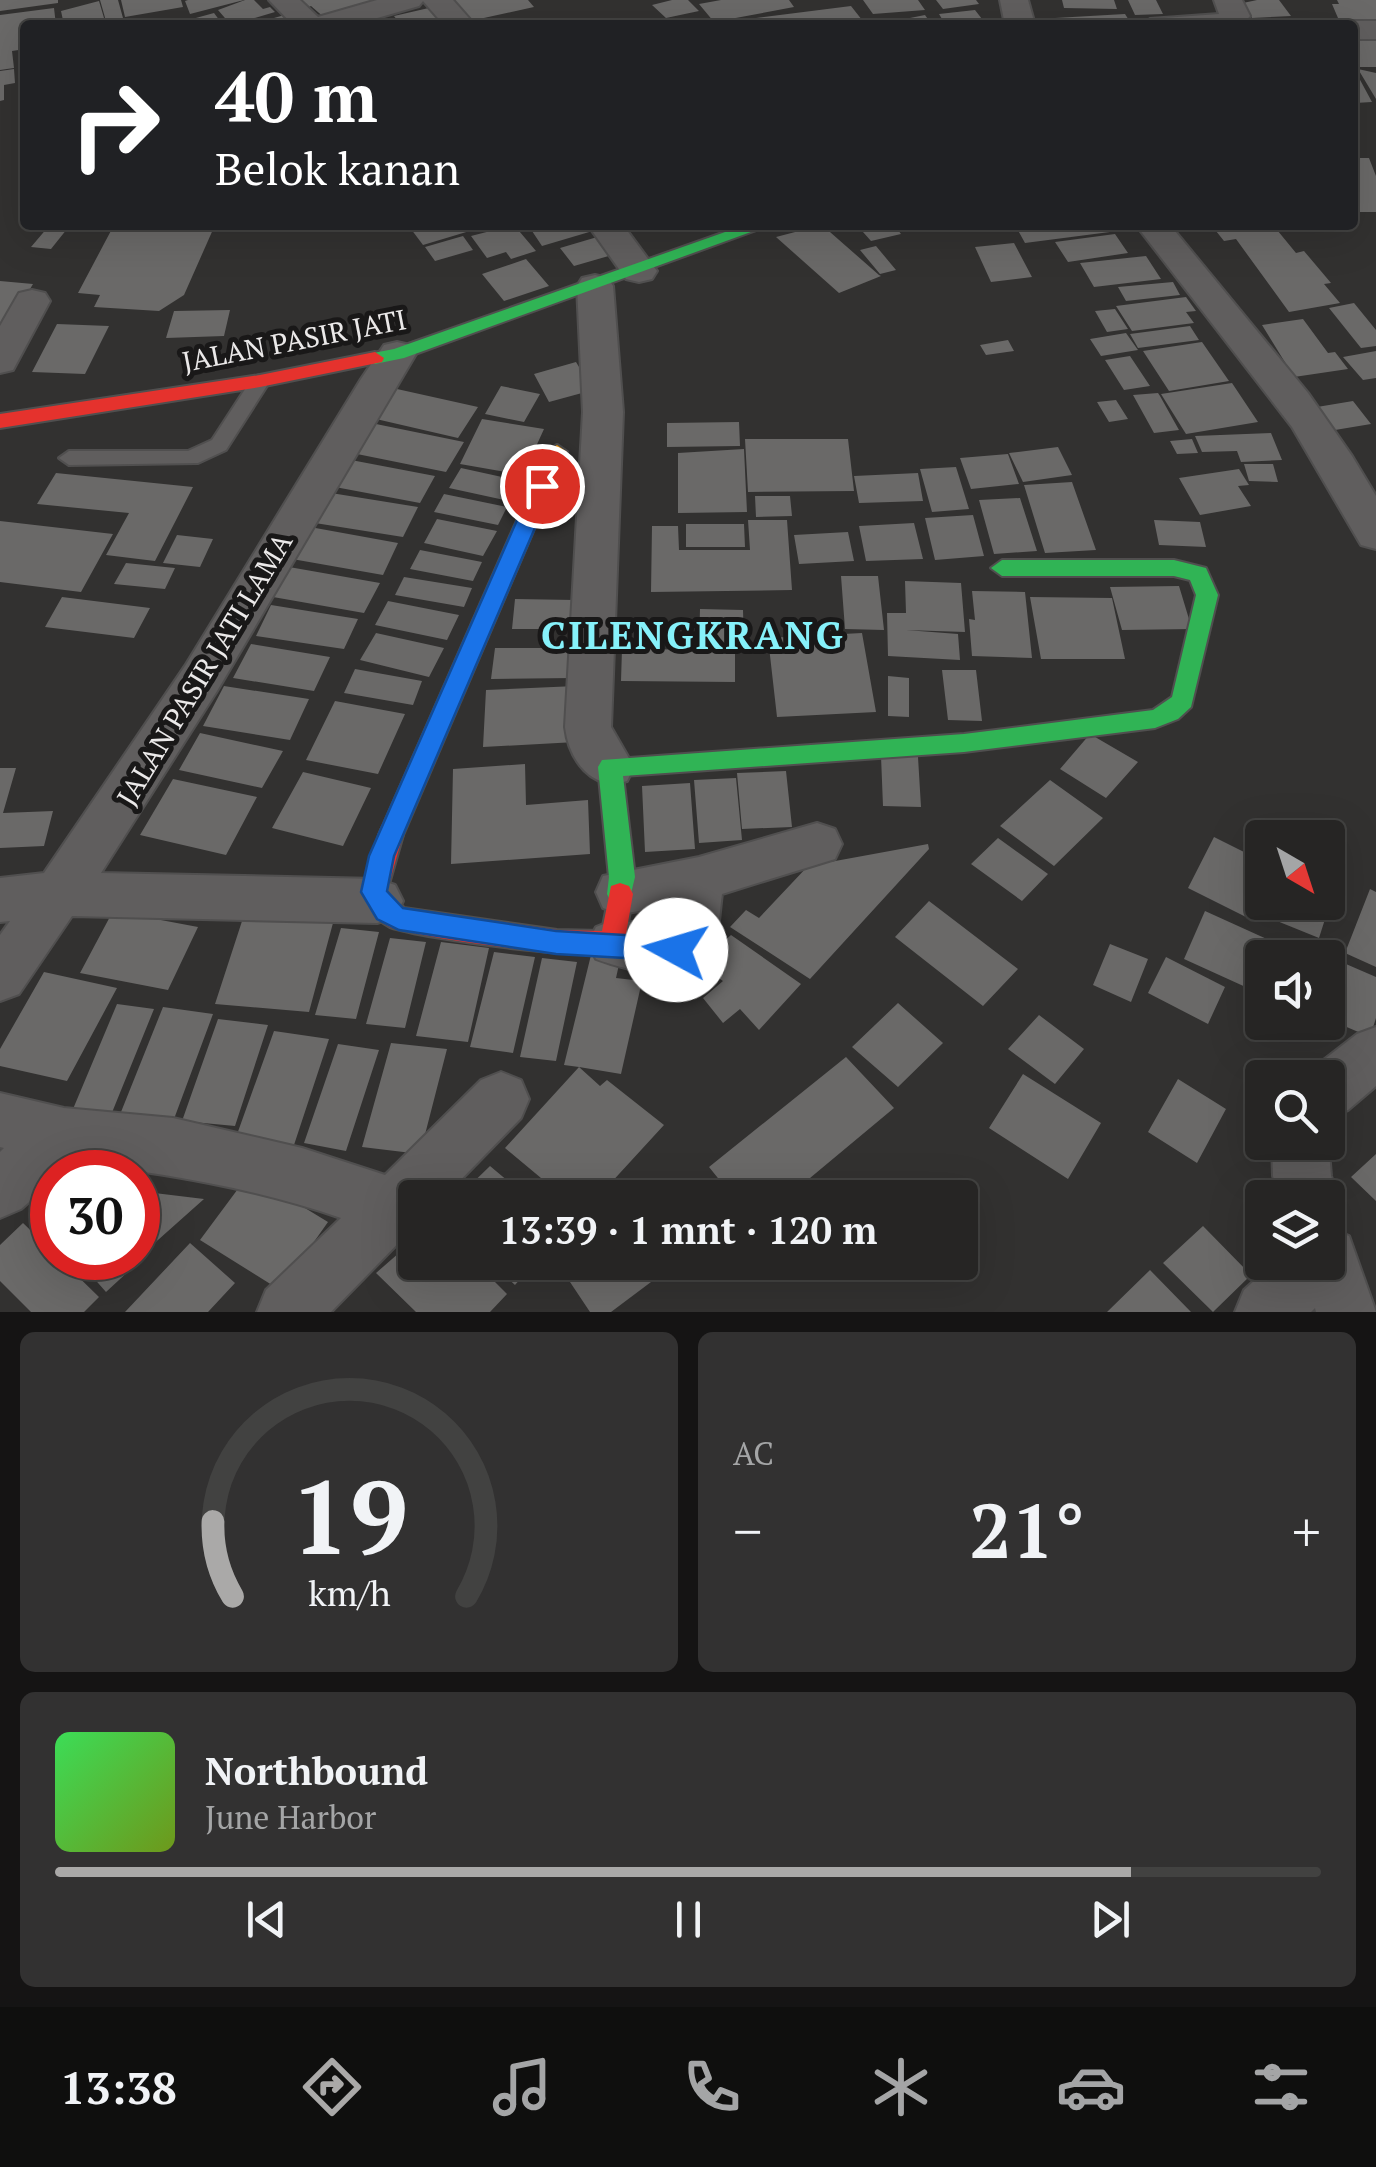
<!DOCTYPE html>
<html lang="id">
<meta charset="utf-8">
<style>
:root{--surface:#262524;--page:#323131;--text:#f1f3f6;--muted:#a4a5a6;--line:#424241;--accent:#aaa9a8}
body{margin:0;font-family:"PT Serif",serif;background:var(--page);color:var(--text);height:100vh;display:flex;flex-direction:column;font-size:38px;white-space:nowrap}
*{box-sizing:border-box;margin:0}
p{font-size:32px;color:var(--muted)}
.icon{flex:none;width:55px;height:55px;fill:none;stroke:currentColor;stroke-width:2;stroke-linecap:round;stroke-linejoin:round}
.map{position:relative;height:1312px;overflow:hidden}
.drawer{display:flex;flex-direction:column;gap:20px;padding:20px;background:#151414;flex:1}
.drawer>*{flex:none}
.top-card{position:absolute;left:20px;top:20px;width:1338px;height:210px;border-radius:10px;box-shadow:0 10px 40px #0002,0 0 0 2px var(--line);background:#202124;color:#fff;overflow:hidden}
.needle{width:65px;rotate:141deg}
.fabs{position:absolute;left:1245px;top:820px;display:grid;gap:20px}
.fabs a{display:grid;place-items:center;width:100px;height:100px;border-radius:10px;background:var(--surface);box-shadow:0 10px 40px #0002,0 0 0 2px var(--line);font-size:50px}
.speed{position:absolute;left:30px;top:1150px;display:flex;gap:20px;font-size:50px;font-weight:700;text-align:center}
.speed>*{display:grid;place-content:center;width:130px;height:130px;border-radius:50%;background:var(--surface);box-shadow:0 10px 40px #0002,0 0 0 2px var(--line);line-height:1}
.speed .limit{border:15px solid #d22;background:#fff;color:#111}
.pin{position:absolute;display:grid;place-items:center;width:85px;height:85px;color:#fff;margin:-42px;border:5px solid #fff;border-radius:50%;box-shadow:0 2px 10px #0007}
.me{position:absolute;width:110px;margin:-55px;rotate:276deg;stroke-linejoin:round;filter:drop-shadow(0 0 8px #0008)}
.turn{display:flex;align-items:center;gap:35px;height:210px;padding:0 30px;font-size:45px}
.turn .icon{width:130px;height:130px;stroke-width:2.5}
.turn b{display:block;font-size:70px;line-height:85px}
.big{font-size:75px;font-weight:600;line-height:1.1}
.drawer .widget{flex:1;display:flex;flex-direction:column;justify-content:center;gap:15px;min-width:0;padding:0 35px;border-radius:15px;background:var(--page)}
.drawer .dial{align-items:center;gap:0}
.dial svg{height:260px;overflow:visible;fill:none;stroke:var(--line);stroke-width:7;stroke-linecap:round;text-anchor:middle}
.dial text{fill:var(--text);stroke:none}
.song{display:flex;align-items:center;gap:30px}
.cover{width:120px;height:120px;border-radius:15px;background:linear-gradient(135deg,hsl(130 70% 55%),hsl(80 70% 35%))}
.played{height:10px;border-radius:5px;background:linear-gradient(90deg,var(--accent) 85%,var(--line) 85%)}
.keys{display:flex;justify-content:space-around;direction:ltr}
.heat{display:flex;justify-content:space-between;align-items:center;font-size:55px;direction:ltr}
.drawer .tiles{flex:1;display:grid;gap:20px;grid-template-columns:1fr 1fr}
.widget:last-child{grid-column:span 2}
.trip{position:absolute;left:398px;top:1180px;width:580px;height:100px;border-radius:10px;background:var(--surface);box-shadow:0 10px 40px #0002,0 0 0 2px var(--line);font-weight:600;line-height:100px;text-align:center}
.dock{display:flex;height:160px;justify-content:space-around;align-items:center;background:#0f0f0e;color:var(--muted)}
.dock .icon{width:70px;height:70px}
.dock .active{color:var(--accent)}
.dock b{font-size:45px;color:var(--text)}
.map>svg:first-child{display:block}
.building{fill:#6a6968}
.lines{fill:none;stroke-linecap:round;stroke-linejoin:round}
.lane-casing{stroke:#504f4f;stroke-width:4}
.street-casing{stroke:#504f4f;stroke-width:4}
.fast-casing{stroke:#504f4f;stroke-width:4}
.slow-casing{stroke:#504f4f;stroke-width:4}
.jam-casing{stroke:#504f4f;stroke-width:4}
.lane{fill:#605e5e;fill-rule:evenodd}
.street{fill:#605e5e;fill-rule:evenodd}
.fast{fill:#30b455;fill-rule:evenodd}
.slow{fill:#ff9f0a;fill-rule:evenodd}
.jam{fill:#e5322d;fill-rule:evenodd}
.route{fill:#1a73e8;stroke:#114b97;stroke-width:2.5}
.labels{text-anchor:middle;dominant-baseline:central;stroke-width:10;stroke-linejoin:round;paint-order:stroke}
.street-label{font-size:28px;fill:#ebe9e9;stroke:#191818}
.district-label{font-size:38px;font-weight:bold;letter-spacing:2.5px;fill:#86f1fa;stroke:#191818}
</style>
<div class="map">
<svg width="1376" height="1312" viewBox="0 0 1376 1312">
<rect width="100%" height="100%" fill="#323130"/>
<path class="building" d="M0 0H58V3L0 11Z
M100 0H118L123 18H138L139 25H90L106 21Z
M121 0H181L183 7 125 17Z
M244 0 190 14 185 1 188 0Z
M245 0H254L263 9 270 7 275 12 231 25 218 10Z
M294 0H377L326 19 311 6 305 9Z
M444 0H528L534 7 461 23Z
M672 0H688L699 11 666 18 652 5Z
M721 0H789L794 7 714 22 699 4Z
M863 0H918L925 10 873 14Z
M936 0H976L979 4 943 9Z
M1062 0H1114L1117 9 1064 8Z
M1128 0H1156L1163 14 1135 15Z
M1257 0H1279L1291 16 1252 18 1243 3Z
M1337 0H1376V22H1350L1348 18H1338L1332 4H1339Z
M99 1 104 18 64 25 61 11Z
M851 6 866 25H762L756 18Z
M433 7 450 23 401 25 394 16Z
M54 8 56 25H25V49L12 51 14 68 0 70V15Z
M975 10 982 19 945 24 939 14Z
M214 13 223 25H174V24Z
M288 14 300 25H240L257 19 260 22Z
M1125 14 1132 25H1059L1055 18Z
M925 15 932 25H885V23Z
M1352 38 1376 39V67H1358L1352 56Z
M1352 65 1372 102 1355 103 1352 98Z
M14 69 15 83 4 85V100L0 101V71Z
M1358 69 1376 73V99Z
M1352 158H1369L1376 176V212H1352Z
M114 225 194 226 215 225 184 295 159 311 94 307 100 295 78 293Z
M408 225H469L473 230 423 245Z
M514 225 536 251 511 259 506 252 487 258 471 236Z
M528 225H593L596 230 542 246Z
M822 225 879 275 881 276 839 293 776 237Z
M894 225 901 234 871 241 863 232Z
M1015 225H1131L1133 229 1025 243Z
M1273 225 1296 253 1304 251 1331 283 1324 284 1340 303 1289 312 1236 239 1224 241 1212 226Z
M48 227 67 229 51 249 31 247Z
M1115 234 1128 253 1068 262 1055 242Z
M604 235 619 253 574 266 560 248Z
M463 236 473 250 435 261 425 247Z
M1014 243 1032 277 991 282 975 247Z
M876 246 896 270 880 274 860 250Z
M1146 256 1161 279 1094 287 1080 263Z
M526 259 549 286 504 301 482 274Z
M0 281 33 284 0 340Z
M1173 282 1180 295 1126 301 1118 287Z
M1186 297 1196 311 1186 312 1194 323 1132 331 1116 306Z
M1354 303 1376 330V346L1361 348 1329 308Z
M1115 309 1128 329 1107 332 1095 311Z
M230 310 224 336 166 338 174 311Z
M1303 319 1328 353 1335 352 1348 369 1294 377 1262 325Z
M57 324 109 326 85 374 32 372Z
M1190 326 1199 340 1138 348 1130 334Z
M1126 333 1138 350 1101 356 1090 339Z
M1008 340 1014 351 986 355 980 345Z
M1202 342 1229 381 1169 391 1143 351Z
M1376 351V378L1363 380 1343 357Z
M1130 356 1150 386 1124 390 1105 360Z
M576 362 593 390 549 402 534 374Z
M1232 383 1258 422 1186 434 1161 394Z
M501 386 540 394 524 422 485 414Z
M397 389 478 407 458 438 376 419Z
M1158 393 1160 396 1179 430 1154 433 1133 395Z
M1116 400 1128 419 1109 422 1097 402Z
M1353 401 1371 424 1329 431 1311 408Z
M482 419 544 429 523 475 460 464Z
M739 422 740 446 667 447V423Z
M376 424 464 442 446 472 357 454Z
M1271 433 1282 460 1241 462 1237 451 1202 452 1195 436Z
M745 439H848L854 491 748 492Z
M1192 439 1198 453 1177 454 1170 441Z
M1058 447 1072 475 1023 482 1009 453Z
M744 449 747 512 678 513V453Z
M1008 454 1019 484 971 489 960 458Z
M351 460 435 476 420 503 335 487Z
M1244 464H1273L1278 482 1249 481Z
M956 467 969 509 932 512 920 469Z
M461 468 529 483 518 503 449 488Z
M1239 469 1249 485 1238 486 1251 506 1200 515 1179 478Z
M56 473 193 487 155 561 106 555 129 513 37 504Z
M918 473 923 501 859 503 854 476Z
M1072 482 1096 550 1045 553 1024 485Z
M331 493 418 507 403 537 315 523Z
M444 494 507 507 498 525 434 512Z
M755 496H790L792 516 756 517Z
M1020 498 1037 551 994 554 979 500Z
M973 515 984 556 935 560 925 518Z
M437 519 497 531 483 556 424 543Z
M748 520H787L792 590 651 592 652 526H678L679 550H750Z
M1154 520 1200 522 1206 547 1159 545Z
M0 521 113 534 81 592 0 582Z
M914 523 923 559 866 561 859 526Z
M686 524H744L745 547H686Z
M310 527 398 543 383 575 292 559Z
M848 532 854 561 799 564 794 535Z
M177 535 213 539 200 567 163 563Z
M420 550 482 562 473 581 410 569Z
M126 563 175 568 165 589 114 584Z
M289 567 380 583 364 613 273 597Z
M841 576H878L884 630 845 629Z
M404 577 472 588 464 607 395 595Z
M905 581 961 583 965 632 906 630 958 634 960 660 888 656 887 613H906Z
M1179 586 1192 629 1122 630 1110 587Z
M972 591 1025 592 1032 658 972 656 969 619 975 620Z
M62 597 150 608 134 638 45 627Z
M1030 597 1112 598 1125 659H1041Z
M515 599 575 600 573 629H512Z
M388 601 459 615 447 640 375 625Z
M271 605 358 619 344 649 256 636Z
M700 609 743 610 744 646 699 645Z
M376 633 444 648 429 677 360 660Z
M862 633 876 712 777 717 768 638Z
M251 644 330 657 314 691 233 678Z
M495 648H574L573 678 491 679Z
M622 649 735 650V682L621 681Z
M355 669 422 681 413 705 344 693Z
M942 670H976L982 721 948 720Z
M888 676 909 678V717L888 716Z
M224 686 309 699 290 740 203 726Z
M576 686V742L483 747 486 690Z
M335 701 405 714 378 774 306 760Z
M200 733 283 751 262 788 179 770Z
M1090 734 1138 762 1106 798 1060 769Z
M881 756 918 757 921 807 883 806Z
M525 764 526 805 588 800 590 854 451 864 453 769Z
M0 768H16L3 813 53 811 44 846 0 848Z
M786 771 792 827 742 829 737 773Z
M303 772 371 788 343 846 272 828Z
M736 778 742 840 699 843 694 780Z
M173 779 257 797 226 855 140 835Z
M1050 780 1103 818 1054 866 1000 826Z
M690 783 695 849 645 852 642 786Z
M1214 837 1262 861V902H1266L1256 922 1188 888Z
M998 838 1048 874 1022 901 971 864Z
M928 844 929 849 810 979 730 927 746 910 759 918 808 866Z
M1328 863 1341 869 1319 938 1277 921 1284 902H1328Z
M1370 889 1376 892V967L1345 953Z
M929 901 1018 969 983 1006 895 937Z
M113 911 198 927 168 990 80 973Z
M1205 911 1269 940 1250 989 1184 959Z
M244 915 333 923 309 1012 215 1004Z
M341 928 379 932 356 1019 315 1015Z
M731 935 801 984 759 1030 740 1009 723 1023 703 998 723 981 698 964Z
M390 938 426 942 405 1028 366 1024Z
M441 942 489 948 468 1042 416 1036Z
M1110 944 1148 959 1131 1002 1093 985Z
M494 952 535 957 513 1053 470 1047Z
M591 955 620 960 616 978 642 981 621 1074 579 1067 600 1086 607 1080 664 1125 597 1198H565L505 1148 579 1067 564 1065Z
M1166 957 1225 987 1208 1024 1148 993Z
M542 958 577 962 556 1061 520 1057Z
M1339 961 1376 977V1018L1370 1037 1328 1019V999Z
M44 972 117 988 67 1081 0 1066V1049Z
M898 1003 943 1043 898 1087 852 1047Z
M117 1004 154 1009 111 1115 73 1109Z
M163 1007 213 1014 174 1119 121 1112Z
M1039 1015 1084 1049 1055 1084 1008 1049Z
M218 1019 268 1025 235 1126 182 1121Z
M274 1031 329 1039 293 1148 235 1140Z
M391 1043 447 1049 420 1154 362 1147Z
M338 1044 379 1050 346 1151 304 1143Z
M846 1057 894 1108 786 1198H734L709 1167Z
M1023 1074 1101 1123 1068 1179 989 1128Z
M1178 1079 1226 1109 1197 1163 1148 1132Z
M1376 1154V1201L1351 1177Z
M490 1166 528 1198H457Z
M249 1174 328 1222 280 1290 200 1240Z
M138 1191 204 1199 149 1248 138 1235Z
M23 1223 52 1251V1258H59L99 1297 84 1312H31L0 1281V1245Z
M1203 1226 1251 1275 1213 1312 1163 1263Z
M415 1239V1262H475L507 1294 490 1312H416L376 1273Z
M190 1243 235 1283 208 1312H125Z
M138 1250 144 1257 106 1292 76 1258H138Z
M490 1262H535L515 1285Z
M578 1262H638L651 1282 611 1312H590L564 1273Z
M1150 1270 1191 1312H1107Z"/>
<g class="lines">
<defs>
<path id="lane" d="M260 375 270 381 226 450 198 463 69 465 59 458 69 451H188L212 440 253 377Z"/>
<path id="street" d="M269 0H300L318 17 377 0H453L475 25H444L423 1 419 6 353 25H293Z
M1000 0H1028L1035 25H1005Z
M1214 0H1242L1250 16 1242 25H1145L1150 19 1219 14Z
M1352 21H1376V39H1352V25H1341Z
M588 225H623L657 271 652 279 639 282 626 279Z
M1136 225H1170L1308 393 1352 456 1376 496V549L1361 545 1292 427Z
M595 275 608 278 613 286 623 412 611 727 634 767 627 781C592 792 569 760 565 727L583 412 577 286 582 278Z
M32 290 45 293 50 301 13 370 0 373V326L19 293Z
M397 342 410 345 416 354 217 691 101 873 377 879 395 885 403 901 395 917 377 923 72 916 19 994 0 1001V935L10 921 0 922V878L44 873 185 666 361 379 384 345Z
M817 823 835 829 842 844 835 859 722 894C719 913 720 939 708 955 686 986 625 970 596 959L588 943 596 927 614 920 666 926 669 906 621 914 603 908 596 892 603 876 699 857Z
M1376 1027V1086L1348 1110 1328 1117V1078H1306L1308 1072 1357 1034Z
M501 1072 521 1080 529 1099 521 1118 443 1198H415V1226L331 1312H257L266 1290 341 1218C254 1188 165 1173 74 1163L63 1172H52V1182L21 1209 0 1218V1152L4 1148 0 1147V1093L64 1108 173 1118 302 1148 385 1175 481 1080Z
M1328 1140 1331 1176 1338 1198 1328 1219V1198H1280L1273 1176 1272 1142Z
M1328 1227 1349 1236 1376 1312H1316L1315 1308 1311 1312H1235L1244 1290 1275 1262H1328Z"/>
<path id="fast" d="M745 225H770L404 358 375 364 366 358 368 354 394 349Z
M1002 560H1174L1206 568 1218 595 1191 707 1178 719 1155 728 964 752 623 776 635 877 629 902 620 905 611 902 607 894 609 877 598 767 602 760 964 734 1153 710 1172 697 1196 595 1190 580 1174 576H1002L991 568Z"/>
<path id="slow" d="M557 445 567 452 403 835 400 842 391 845 382 842 379 835 547 452Z"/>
<path id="jam" d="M375 352 384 358 382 362 260 387 0 428V414L260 375Z
M391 825 400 828 403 835 387 891 404 908 557 930 602 931 611 886 620 883 629 886 633 894 623 951C593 962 424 939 390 927L377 919 361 892 379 835 382 828Z"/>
</defs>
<use href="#lane" class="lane-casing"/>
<use href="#street" class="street-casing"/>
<use href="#fast" class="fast-casing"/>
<use href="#slow" class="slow-casing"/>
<use href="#jam" class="jam-casing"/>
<use href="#lane" class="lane"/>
<use href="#street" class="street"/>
<use href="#fast" class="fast"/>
<use href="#slow" class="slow"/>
<use href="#jam" class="jam"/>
</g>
<path class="route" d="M542 479 553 486 394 856 387 891 403 908 556 931 676 938 686 941 690 950 686 958 676 961 556 954 399 930 377 919 361 892 369 856 532 486Z"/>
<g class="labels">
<g class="street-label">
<text transform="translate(294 340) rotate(-11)">JALAN PASIR JATI</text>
<text transform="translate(204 669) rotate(-59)">JALAN PASIR JATI LAMA</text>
</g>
<g class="district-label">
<text x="693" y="635">CILENGKRANG</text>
</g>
</g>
</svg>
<div class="fabs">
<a><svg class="needle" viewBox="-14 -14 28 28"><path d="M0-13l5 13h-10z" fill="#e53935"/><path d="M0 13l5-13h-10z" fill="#a4a5a6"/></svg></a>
<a><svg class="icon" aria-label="sound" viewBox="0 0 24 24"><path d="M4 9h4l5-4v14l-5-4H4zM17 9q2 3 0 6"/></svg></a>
<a><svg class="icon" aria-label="search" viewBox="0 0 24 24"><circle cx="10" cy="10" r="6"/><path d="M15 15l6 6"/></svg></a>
<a><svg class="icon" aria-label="layers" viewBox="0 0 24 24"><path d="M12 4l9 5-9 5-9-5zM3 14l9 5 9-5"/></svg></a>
</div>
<div class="speed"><div class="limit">30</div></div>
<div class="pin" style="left:542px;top:486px;background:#d93025"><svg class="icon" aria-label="arrive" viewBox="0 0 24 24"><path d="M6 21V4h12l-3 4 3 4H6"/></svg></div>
<svg class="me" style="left:676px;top:950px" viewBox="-20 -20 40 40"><circle r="19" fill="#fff"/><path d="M0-13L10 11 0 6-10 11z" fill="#1a73e8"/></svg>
<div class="trip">13:39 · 1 mnt · 120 m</div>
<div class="top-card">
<div class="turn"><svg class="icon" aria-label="right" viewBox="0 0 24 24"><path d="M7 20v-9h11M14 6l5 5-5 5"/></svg><div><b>40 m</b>Belok kanan</div></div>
</div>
</div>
<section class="drawer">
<div class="tiles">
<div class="widget dial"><svg viewBox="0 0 100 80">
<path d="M14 69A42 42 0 1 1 86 69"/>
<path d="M14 69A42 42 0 0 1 8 46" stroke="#aaa9a8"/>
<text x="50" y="56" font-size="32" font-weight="700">19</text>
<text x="50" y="72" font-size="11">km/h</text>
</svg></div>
<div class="widget"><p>AC</p>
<div class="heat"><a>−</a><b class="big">21°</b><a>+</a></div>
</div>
<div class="widget">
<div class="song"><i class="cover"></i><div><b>Northbound</b><p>June Harbor</p></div></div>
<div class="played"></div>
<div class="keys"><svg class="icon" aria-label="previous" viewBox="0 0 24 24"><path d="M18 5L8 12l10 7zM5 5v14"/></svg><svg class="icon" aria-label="pause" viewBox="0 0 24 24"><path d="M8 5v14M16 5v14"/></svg><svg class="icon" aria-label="next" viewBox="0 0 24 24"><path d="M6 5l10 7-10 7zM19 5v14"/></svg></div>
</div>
</div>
</section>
<nav class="dock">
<b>13:38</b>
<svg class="icon active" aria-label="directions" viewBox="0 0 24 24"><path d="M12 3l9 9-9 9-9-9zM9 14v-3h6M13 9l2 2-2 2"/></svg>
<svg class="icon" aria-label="music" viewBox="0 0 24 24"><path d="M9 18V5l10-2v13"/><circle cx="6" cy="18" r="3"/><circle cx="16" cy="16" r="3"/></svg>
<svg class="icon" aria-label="phone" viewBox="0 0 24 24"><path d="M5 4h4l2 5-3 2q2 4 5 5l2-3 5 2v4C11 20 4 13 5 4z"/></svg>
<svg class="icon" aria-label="climate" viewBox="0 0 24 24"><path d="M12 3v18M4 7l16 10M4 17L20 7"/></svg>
<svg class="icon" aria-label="car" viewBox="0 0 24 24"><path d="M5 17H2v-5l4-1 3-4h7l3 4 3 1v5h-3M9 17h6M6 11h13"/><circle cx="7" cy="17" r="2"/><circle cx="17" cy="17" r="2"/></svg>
<svg class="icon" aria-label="filters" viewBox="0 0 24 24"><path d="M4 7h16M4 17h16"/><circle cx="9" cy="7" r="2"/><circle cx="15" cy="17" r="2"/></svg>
</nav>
